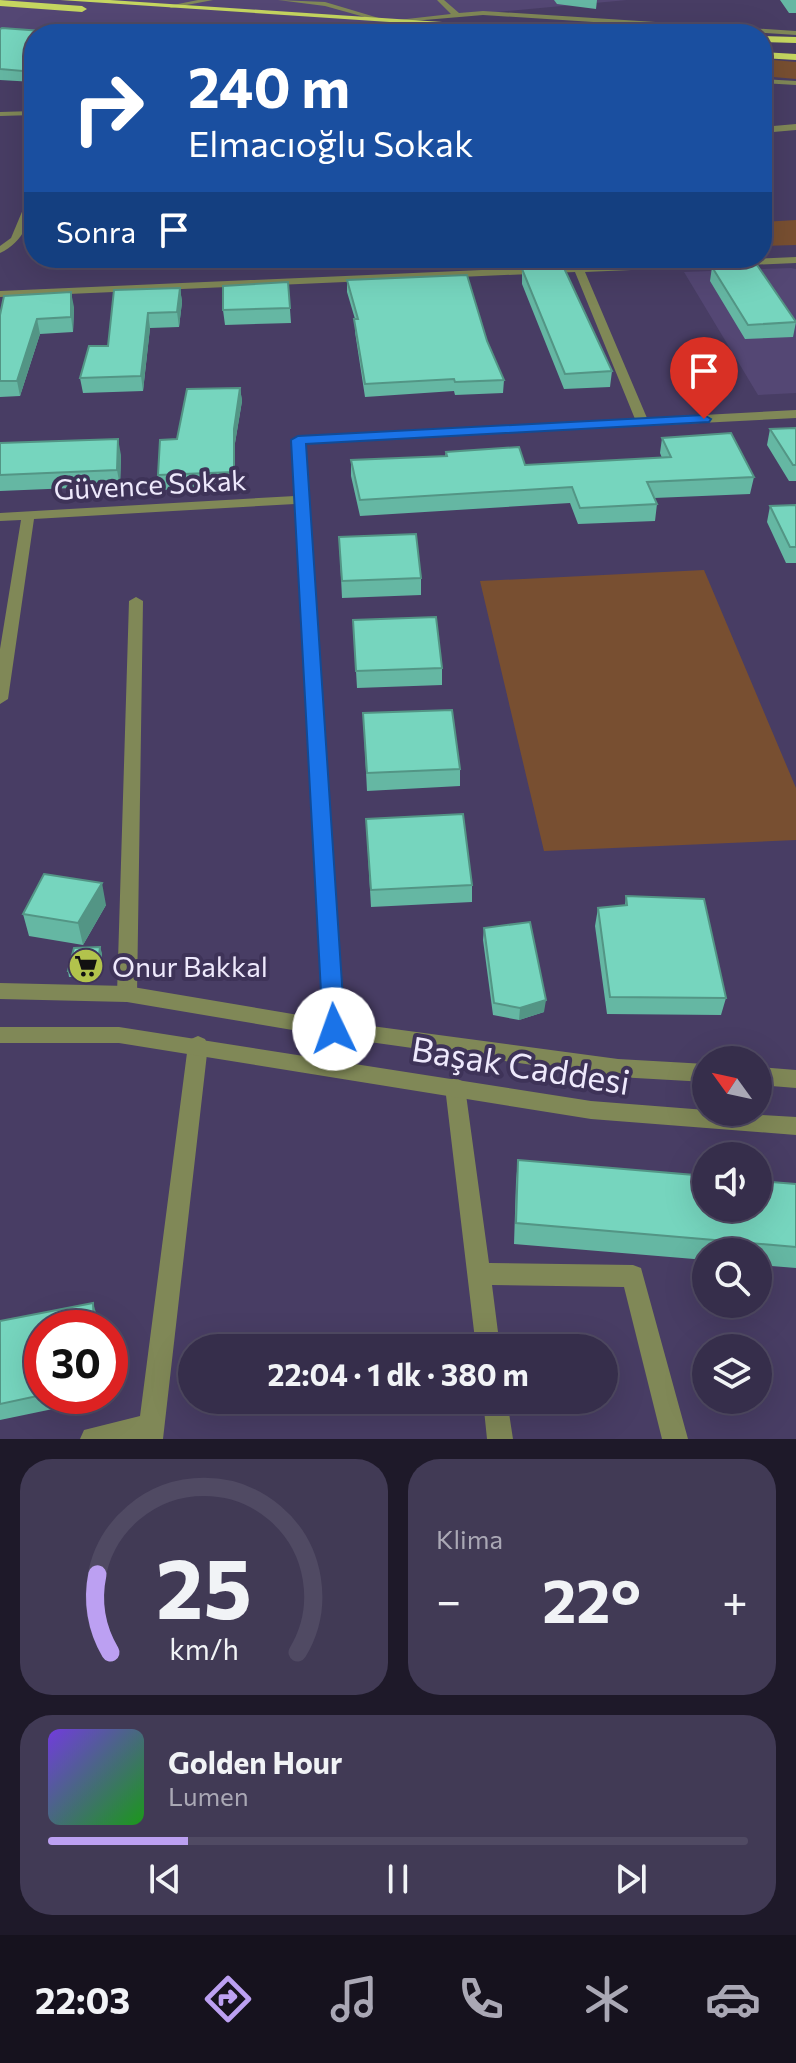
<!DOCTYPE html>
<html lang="tr">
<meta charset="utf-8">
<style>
:root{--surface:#362e4b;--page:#413a55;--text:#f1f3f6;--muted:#aaa8b5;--line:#504a63;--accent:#bca0f2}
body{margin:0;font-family:Commissioner,sans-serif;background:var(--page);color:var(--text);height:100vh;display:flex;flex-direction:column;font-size:30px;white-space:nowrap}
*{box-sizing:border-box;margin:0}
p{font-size:26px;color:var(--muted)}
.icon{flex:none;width:44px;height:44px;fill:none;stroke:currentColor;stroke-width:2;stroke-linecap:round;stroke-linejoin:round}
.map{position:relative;height:1439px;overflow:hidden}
.sheet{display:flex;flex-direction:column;gap:20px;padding:20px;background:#1e1929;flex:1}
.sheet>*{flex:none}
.top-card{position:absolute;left:24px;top:24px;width:748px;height:244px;border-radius:32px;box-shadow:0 8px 32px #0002,0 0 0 2px var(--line);background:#1a4fa0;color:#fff;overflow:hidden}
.needle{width:52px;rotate:303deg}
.buttons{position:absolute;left:692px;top:1046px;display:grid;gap:16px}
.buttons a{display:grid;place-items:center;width:80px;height:80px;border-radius:50%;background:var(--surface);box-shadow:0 8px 32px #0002,0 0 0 2px var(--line);font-size:40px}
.speed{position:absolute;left:24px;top:1310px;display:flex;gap:16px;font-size:40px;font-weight:700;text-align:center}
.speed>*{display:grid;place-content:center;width:104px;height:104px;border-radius:50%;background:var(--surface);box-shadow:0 8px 32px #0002,0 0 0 2px var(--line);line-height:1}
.speed .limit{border:12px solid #d22;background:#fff;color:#111}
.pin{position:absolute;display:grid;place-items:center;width:68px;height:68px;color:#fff;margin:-82px -34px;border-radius:50% 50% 50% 0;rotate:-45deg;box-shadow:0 0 8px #0007}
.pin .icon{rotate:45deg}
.me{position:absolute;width:88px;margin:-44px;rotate:357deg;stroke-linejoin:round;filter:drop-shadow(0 0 6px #0008)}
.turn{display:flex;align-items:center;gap:28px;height:168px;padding:0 32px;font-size:36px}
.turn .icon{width:104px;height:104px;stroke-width:2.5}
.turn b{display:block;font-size:56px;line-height:68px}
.then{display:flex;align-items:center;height:76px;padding:0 32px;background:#0003;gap:16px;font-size:30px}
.big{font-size:60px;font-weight:700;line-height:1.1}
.sheet .card{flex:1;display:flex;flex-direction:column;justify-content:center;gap:12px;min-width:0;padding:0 28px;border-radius:32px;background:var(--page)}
.sheet .dial{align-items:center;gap:0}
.dial svg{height:208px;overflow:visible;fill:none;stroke:var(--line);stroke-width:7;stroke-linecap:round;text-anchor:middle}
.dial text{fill:var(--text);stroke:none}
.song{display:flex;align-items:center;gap:24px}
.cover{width:96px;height:96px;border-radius:12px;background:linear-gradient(135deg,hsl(260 70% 55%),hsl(120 70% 35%))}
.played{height:8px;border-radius:4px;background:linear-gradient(90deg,var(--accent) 20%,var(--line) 20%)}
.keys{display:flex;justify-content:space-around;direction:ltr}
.heat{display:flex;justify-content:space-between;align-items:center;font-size:44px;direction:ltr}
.sheet .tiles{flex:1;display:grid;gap:20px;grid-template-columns:1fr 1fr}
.card:last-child{grid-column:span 2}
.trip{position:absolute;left:178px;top:1334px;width:440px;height:80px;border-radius:40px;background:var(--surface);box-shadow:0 8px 32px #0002,0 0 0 2px var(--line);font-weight:700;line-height:80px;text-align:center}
.dock{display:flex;height:128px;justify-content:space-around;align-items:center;background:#16121e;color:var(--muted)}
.dock .icon{width:56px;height:56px}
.dock .selected{color:var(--accent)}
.dock b{font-size:36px;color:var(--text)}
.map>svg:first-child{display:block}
.built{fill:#544774}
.green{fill:#784f31}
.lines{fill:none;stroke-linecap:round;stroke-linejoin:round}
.service{fill:#808857;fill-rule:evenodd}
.minor{fill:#808857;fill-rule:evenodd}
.tertiary{fill:#808857;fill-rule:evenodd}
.trunk{fill:#c5d660;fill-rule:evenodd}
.wall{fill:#65b7a3}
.shaded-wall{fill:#539585}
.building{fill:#76d5be;stroke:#539585;stroke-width:2}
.route{fill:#1a73e8;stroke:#114b97;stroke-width:2}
.labels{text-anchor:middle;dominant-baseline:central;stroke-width:8;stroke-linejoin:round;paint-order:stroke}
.street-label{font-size:28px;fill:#eee9fc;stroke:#3e3358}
.poi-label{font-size:28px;fill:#eee9fc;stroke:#3e3358;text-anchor:start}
.near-street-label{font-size:34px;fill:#eee9fc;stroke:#3e3358}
</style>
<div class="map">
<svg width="796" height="1439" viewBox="0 0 796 1439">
<rect width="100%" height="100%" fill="#483d64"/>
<path class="built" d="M0 0H627L256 34 0 36Z
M791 268 796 269V393L758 395 684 272Z"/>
<path class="green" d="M762 59 796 62V79L762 76Z
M796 220V245L762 246V222Z
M704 570 796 788V840L544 851 480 581Z"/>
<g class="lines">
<path class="service" d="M198 0H213L171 8 168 6Z
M278 0 325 2 382 19 379 21 325 6Z"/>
<path class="minor" d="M437 0H444L459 13 483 11 796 31V35L483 15 401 22 398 20 451 14Z
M309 22 311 23 318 34H310L305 24Z
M762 79 796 81V85L762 83Z
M34 111V115L0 116V112Z
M796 124V130L762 133V127Z
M34 192C34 217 23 243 0 253V246L11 238 29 195Z
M796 257V263L585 272 647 418 796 410V418L304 443 344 1029 341 1035 334 1037 327 1035 324 1029 295 504 34 519 8 699 0 704V649L21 520 0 521V513L295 496 292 440 298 436 635 419 575 272 0 297V291L573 266 571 262 576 259 583 266Z
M136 597 143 601 137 994 134 1000 127 1002 120 1000 117 994 129 601Z
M198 1036 205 1039 208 1045 163 1439H80L84 1430 140 1416 188 1045 191 1039Z
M455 1078 462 1081 465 1087 489 1263 633 1265 641 1268 688 1439H662L624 1287 492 1285 500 1348H476L445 1087 448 1081Z
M483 1400H507L513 1439H487Z"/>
<path class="tertiary" d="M0 983 127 986 334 1021 618 1059 706 1064V1082L618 1077 334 1037 127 1002 0 999Z
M0 1027H119L591 1101 706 1110V1112L796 1117V1135L591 1119 119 1043H0Z
M758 1067 796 1070V1088L758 1085Z"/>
<path class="trunk" d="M0 0 82 6 87 9 82 12 0 6Z
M60 0H110L624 34H571Z
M762 36 796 37V43L762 42Z
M762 52 796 54V60L762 58Z"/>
</g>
<path class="wall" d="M554 0H597L596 9 557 4Z
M780 0H796V13H789Z
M0 29 69 33V34H34V82L0 80Z
M712 267 796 322 793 337 745 339 710 281Z
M522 269 612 371 610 387 564 389 522 284Z
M347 280 487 341 504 380 503 393 455 395 454 391 365 397 355 332V319L347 292Z
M288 282 291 323 225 325 223 310Z
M180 288 182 302 179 327 150 328 143 391 83 393 80 378 108 346Z
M74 307 73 332 40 334 20 396 0 397V315Z
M240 388 242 401 235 443V486L160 490 158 475 177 439Z
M796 428V481H789L767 445 770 429Z
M662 438 754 477 750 494 654 498 657 504 655 521 578 524 570 503 360 516 351 476V460L445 456 446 452 525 465 662 458 660 453Z
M0 443 121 455 120 486 0 491Z
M796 505V563H786L767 522 770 506Z
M339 537 421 578V595L342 598Z
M353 620 442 668V685L357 688Z
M363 713 460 769V786L367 791Z
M366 819 472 885V902L371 907Z
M626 896 726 998 721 1015 607 1014 595 926 598 908 625 905Z
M106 905 83 945 29 936 23 914Z
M484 928 544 1012 519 1020 493 1015 483 940Z
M102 953 99 977H69L68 971Z
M518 1160 796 1184V1268L758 1265V1252H706V1260L514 1244 516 1182Z
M98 1319 42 1328V1396H100L101 1399 0 1420V1321Z"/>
<path class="shaded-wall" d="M180 288 182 302 179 327 177 312Z
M71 292 74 307 73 332 71 317Z
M148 313 150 328 143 391 141 376Z
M37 319 40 334 20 396 17 381Z
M240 388 242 401 235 443V486L234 429Z
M118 439 121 455 120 486 117 470Z
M102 883 106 905 83 945 78 923Z
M100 947 102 953 99 977 97 971Z
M546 1000 544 1012 519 1020 520 1008Z
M93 1303 98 1319V1328H94Z"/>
<path class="building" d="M2 28 69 33 67 34H34V72L0 69V29Z
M757 265 796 322 748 325 712 267Z
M564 268 612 371 565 374 522 269Z
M467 275 487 341 504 380 455 382 454 379 365 384 354 319H358L347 280Z
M288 282 290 308 223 310V286Z
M180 288 177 312 148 313 141 376 80 378 89 346H108L114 290Z
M71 292V317L37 319 17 381H0V315L4 296Z
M240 388 234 429V472L158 475 160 440 177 439 187 389Z
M796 428V465H793L770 429Z
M731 433 754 477 647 482 657 504 580 508 572 487 360 500 351 460 447 456 446 452 519 447 525 465 671 457 662 438Z
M118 439 117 470 0 475V443Z
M796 505V547H790L770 506Z
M416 534 421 578 342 581 339 537Z
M436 617 442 668 356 671 353 620Z
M452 710 460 769 367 773 363 713Z
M463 814 472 885 371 890 366 819Z
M44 874 102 883 78 923 23 914Z
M626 896 704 899 726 998 610 997 598 908 627 905Z
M530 922 546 1000 520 1008 494 1003 484 928Z
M100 947 97 971H68L74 948Z
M518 1160 706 1176V1208H758V1181L796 1184V1247L516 1223Z
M93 1303 94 1328H42V1395L0 1404V1321Z"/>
<path class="route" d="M704 415 711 419 709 422 306 444 345 1029 342 1036H326L323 1029 291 440 298 436Z"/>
<defs>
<symbol id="supermarket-disc" viewBox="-11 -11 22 22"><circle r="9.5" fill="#b2c34c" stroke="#3e3358"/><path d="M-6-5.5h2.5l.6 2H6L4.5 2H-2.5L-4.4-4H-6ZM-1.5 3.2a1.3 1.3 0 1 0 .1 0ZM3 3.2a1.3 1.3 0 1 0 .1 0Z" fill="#111"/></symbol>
</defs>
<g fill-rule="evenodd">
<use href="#supermarket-disc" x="66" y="946" width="40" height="40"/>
</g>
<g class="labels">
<g class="street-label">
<text transform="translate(150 484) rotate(-3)">Güvence Sokak</text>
</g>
<g class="poi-label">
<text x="112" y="966">Onur Bakkal</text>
</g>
<g class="near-street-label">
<text transform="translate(521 1064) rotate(9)">Başak Caddesi</text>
</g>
</g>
</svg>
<div class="buttons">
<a><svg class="needle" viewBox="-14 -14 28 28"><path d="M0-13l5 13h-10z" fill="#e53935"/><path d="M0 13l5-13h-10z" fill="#aaa8b5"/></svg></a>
<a><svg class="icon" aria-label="sound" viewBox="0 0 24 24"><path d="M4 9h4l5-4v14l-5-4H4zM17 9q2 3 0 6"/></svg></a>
<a><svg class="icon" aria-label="search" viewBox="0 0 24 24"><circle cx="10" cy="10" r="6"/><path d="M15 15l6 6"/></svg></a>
<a><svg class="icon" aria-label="layers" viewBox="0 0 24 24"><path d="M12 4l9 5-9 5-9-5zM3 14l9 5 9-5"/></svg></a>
</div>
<div class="speed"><div class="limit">30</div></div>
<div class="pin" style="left:704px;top:419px;background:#d93025"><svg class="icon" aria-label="arrive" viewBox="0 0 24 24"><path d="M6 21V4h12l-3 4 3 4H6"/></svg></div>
<svg class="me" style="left:334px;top:1029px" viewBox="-20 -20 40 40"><circle r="19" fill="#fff"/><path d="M0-13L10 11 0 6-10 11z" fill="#1a73e8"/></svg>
<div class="trip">22:04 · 1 dk · 380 m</div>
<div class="top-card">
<div class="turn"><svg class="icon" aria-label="right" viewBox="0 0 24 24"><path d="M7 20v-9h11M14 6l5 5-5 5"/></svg><div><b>240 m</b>Elmacıoğlu Sokak</div></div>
<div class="then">Sonra<svg class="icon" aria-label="arrive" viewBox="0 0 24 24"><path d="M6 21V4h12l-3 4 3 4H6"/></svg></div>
</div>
</div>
<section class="sheet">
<div class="tiles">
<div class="card dial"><svg viewBox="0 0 100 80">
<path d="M14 69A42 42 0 1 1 86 69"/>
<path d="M14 69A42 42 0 0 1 9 39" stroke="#bca0f2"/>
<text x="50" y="56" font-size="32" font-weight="700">25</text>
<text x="50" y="72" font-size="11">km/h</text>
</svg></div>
<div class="card"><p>Klima</p>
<div class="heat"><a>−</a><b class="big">22°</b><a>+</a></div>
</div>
<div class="card">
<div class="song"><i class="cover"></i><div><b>Golden Hour</b><p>Lumen</p></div></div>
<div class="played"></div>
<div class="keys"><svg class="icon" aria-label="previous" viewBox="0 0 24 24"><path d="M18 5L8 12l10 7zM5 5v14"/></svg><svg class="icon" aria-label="pause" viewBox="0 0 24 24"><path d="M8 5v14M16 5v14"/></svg><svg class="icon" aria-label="next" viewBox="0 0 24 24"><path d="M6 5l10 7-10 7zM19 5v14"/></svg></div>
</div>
</div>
</section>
<nav class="dock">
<b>22:03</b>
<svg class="icon selected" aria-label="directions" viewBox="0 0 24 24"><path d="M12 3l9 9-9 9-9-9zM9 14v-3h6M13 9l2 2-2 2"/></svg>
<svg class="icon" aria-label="music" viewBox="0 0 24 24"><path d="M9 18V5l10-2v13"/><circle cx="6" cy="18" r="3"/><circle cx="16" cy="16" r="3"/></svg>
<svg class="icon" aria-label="phone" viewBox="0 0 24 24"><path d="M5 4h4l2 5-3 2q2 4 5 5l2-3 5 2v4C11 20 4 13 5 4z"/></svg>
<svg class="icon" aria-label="climate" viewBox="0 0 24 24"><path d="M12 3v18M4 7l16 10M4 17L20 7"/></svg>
<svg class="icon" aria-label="car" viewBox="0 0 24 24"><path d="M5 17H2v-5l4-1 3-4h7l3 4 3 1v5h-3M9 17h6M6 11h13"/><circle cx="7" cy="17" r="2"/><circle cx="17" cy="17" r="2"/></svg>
</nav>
